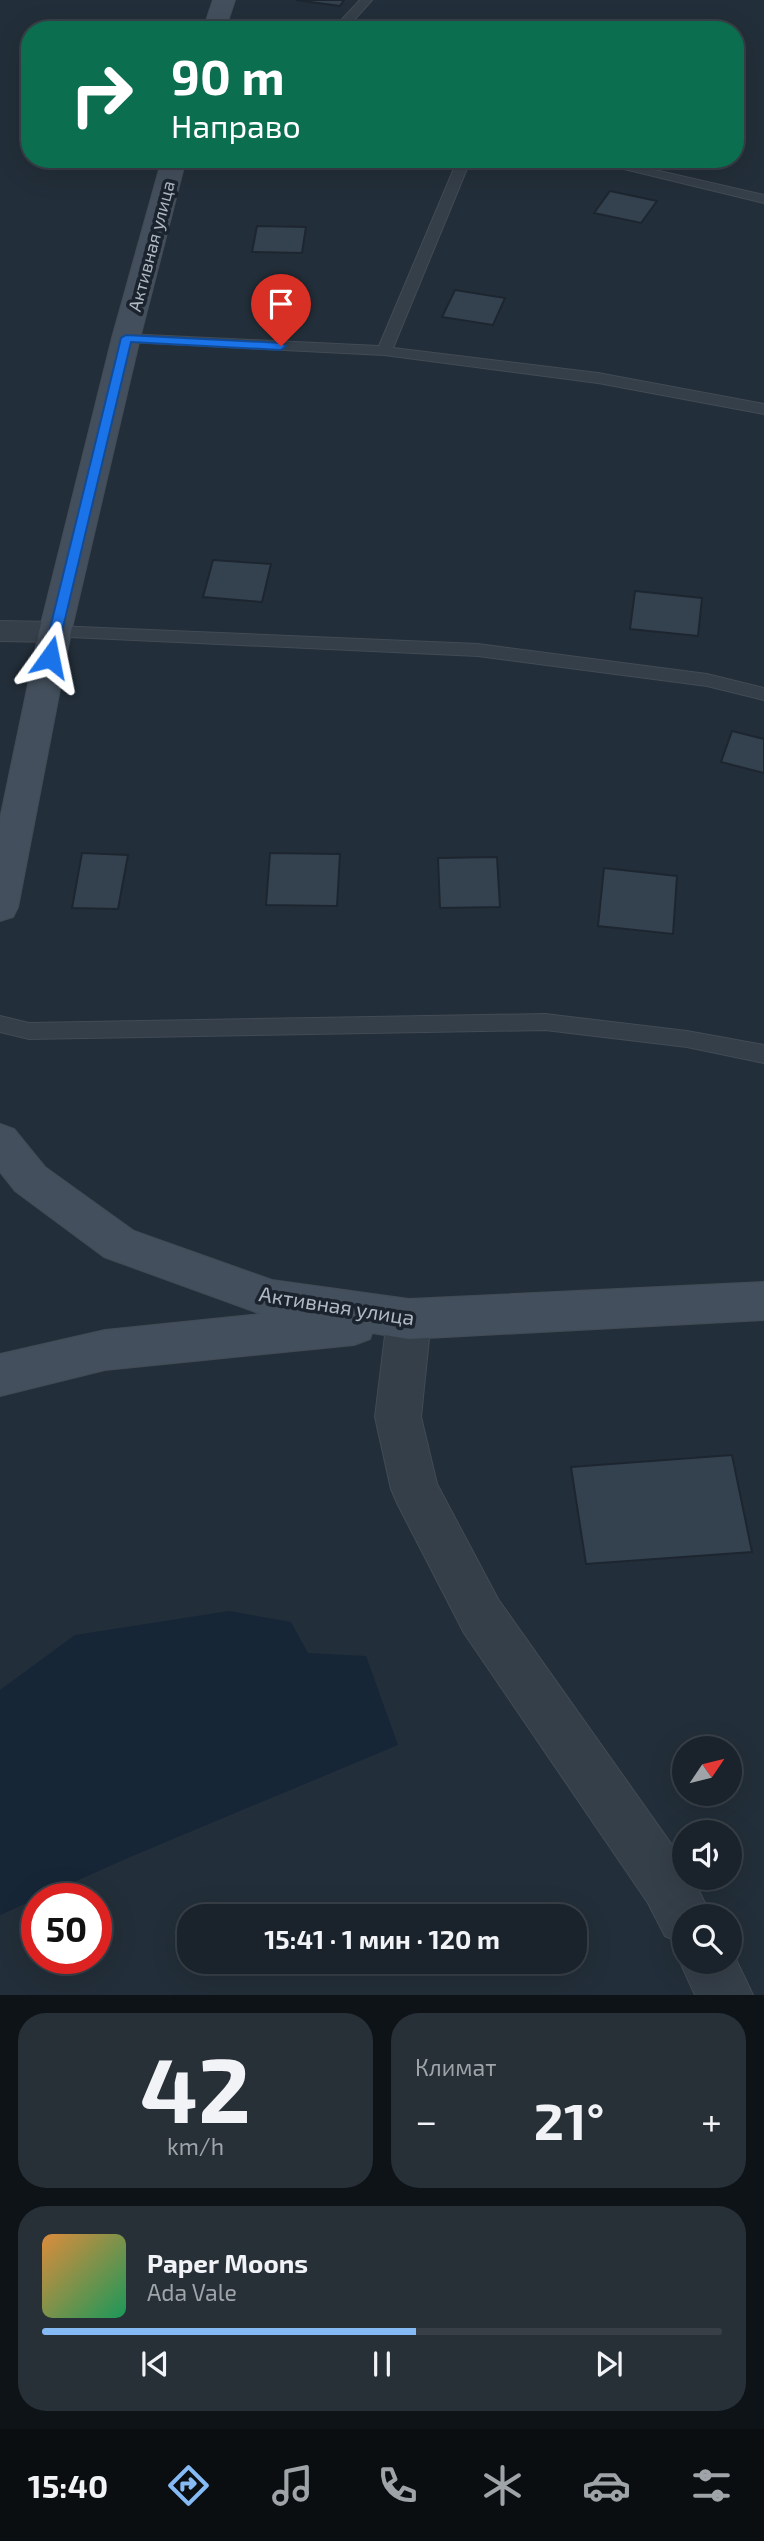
<!DOCTYPE html>
<html lang="ru">
<meta charset="utf-8">
<style>
:root{--surface:#1a222b;--page:#272f37;--text:#f1f3f6;--muted:#9fa4a9;--line:#383f47;--accent:#86baf5}
body{margin:0;font-family:"Exo 2",sans-serif;background:var(--page);color:var(--text);height:100vh;display:flex;flex-direction:column;font-size:26px;white-space:nowrap}
*{box-sizing:border-box;margin:0}
p{font-size:23px;color:var(--muted)}
.icon{flex:none;width:38px;height:38px;fill:none;stroke:currentColor;stroke-width:2;stroke-linecap:round;stroke-linejoin:round}
.map{position:relative;height:1995px;overflow:hidden}
.sheet{display:flex;flex-direction:column;gap:18px;padding:18px;background:#0e1318;flex:1}
.sheet>*{flex:none}
.guide{position:absolute;left:21px;top:21px;width:723px;height:147px;border-radius:28px;box-shadow:0 7px 28px #0002,0 0 0 2px var(--line);background:#0b6e4f;color:#fff;overflow:hidden}
.needle{width:46px;rotate:55deg}
.buttons{position:absolute;left:672px;top:1736px;display:grid;gap:14px}
.buttons a{display:grid;place-items:center;width:70px;height:70px;border-radius:50%;background:var(--surface);box-shadow:0 7px 28px #0002,0 0 0 2px var(--line);font-size:35px}
.speed{position:absolute;left:21px;top:1883px;display:flex;gap:14px;font-size:35px;font-weight:700;text-align:center}
.speed>*{display:grid;place-content:center;width:91px;height:91px;border-radius:50%;background:var(--surface);box-shadow:0 7px 28px #0002,0 0 0 2px var(--line);line-height:1}
.speed .limit{border:10px solid #d22;background:#fff;color:#111}
.pin{position:absolute;display:grid;place-items:center;width:60px;height:60px;color:#fff;margin:-72px -30px;border-radius:50% 50% 50% 0;rotate:-45deg;box-shadow:0 0 7px #0007}
.pin .icon{rotate:45deg}
.me{position:absolute;width:77px;margin:-38px;rotate:12deg;stroke-linejoin:round;filter:drop-shadow(0 0 5px #0008)}
.turn{display:flex;align-items:center;gap:24px;height:147px;padding:0 35px;font-size:32px}
.turn .icon{width:91px;height:91px;stroke-width:2.5}
.turn b{display:block;font-size:49px;line-height:60px}
.big{font-size:52px;font-weight:700;line-height:1.1}
.sheet .card{flex:1;display:flex;flex-direction:column;justify-content:center;gap:10px;min-width:0;padding:0 24px;border-radius:28px;background:var(--page)}
.sheet .dial{align-items:center;gap:0}
.dial b{font-size:91px;line-height:1}
.song{display:flex;align-items:center;gap:21px}
.cover{width:84px;height:84px;border-radius:10px;background:linear-gradient(135deg,hsl(30 70% 55%),hsl(150 70% 35%))}
.played{height:7px;border-radius:4px;background:linear-gradient(90deg,var(--accent) 55%,var(--line) 55%)}
.keys{display:flex;justify-content:space-around;direction:ltr}
.heat{display:flex;justify-content:space-between;align-items:center;font-size:38px;direction:ltr}
.sheet .tiles{flex:1;display:grid;gap:18px;grid-template-columns:1fr 1fr}
.card:last-child{grid-column:span 2}
.trip{position:absolute;left:177px;top:1904px;width:410px;height:70px;border-radius:28px;background:var(--surface);box-shadow:0 7px 28px #0002,0 0 0 2px var(--line);font-weight:700;line-height:70px;text-align:center}
.tabs{display:flex;height:112px;justify-content:space-around;align-items:center;background:#0a0e11;color:var(--muted)}
.tabs .icon{width:49px;height:49px}
.tabs .current{color:var(--accent)}
.tabs b{font-size:32px;color:var(--text)}
.map>svg:first-child{display:block}
.water{fill:#162636}
.building{fill:#344250;stroke:#1d2630;stroke-width:2}
.lines{fill:none;stroke-linecap:round;stroke-linejoin:round}
.lane-casing{stroke:#424b55;stroke-width:2}
.street-casing{stroke:#424b55;stroke-width:2}
.secondary-casing{stroke:#424b55;stroke-width:2}
.lane{fill:#353f49;fill-rule:evenodd}
.street{fill:#353f49;fill-rule:evenodd}
.secondary{fill:#434f5c;fill-rule:evenodd}
.route{fill:#1a73e8;stroke:#114b97;stroke-width:2}
.labels{text-anchor:middle;dominant-baseline:central;stroke-width:7;stroke-linejoin:round;paint-order:stroke}
.far-street-label{font-size:18px;fill:#b0bac5;stroke:#1b242e}
.street-label{font-size:21px;fill:#b0bac5;stroke:#1b242e}
</style>
<div class="map">
<svg width="764" height="1995" viewBox="0 0 764 1995">
<rect width="100%" height="100%" fill="#222e39"/>
<path class="water" d="M229 1611 291 1622 308 1653 366 1656 398 1745 130 1857 0 1915V1690L75 1635Z"/>
<path class="building" d="M296 0H344L340 6Z
M610 191 657 201 641 223 594 213Z
M257 226 306 227 302 253 252 252Z
M455 290 505 298 493 325 442 317Z
M213 560 271 564 262 602 203 597Z
M635 591 702 598 698 636 630 629Z
M732 731 764 739V773L721 762Z
M82 853 128 855 118 909 72 908Z
M270 853 340 854 337 906 266 905Z
M497 857 500 907 440 908 438 858Z
M604 868 677 876 673 934 598 926Z
M732 1455 752 1552 586 1564 571 1467Z"/>
<g class="lines">
<defs>
<path id="lane" d="M360 0H372L345 30H332Z
M458 159H471L393 348 598 373 764 404V414L598 383 384 355 126 342 119 338 126 334 379 346Z
M583 159H607L764 195V203Z
M55 626 478 644 707 674 764 688V700L707 686 478 656 49 636 46 632Z
M545 1014 687 1031 764 1045V1063L687 1047 545 1030 29 1039 0 1032V1016L29 1023Z"/>
<path id="street" d="M0 621 55 622 66 625 71 632 66 639 55 642 0 641Z
M409 1299 425 1305 431 1319 421 1417 437 1484 498 1599 684 1862V1878H693L711 1916H684V1944L665 1936 648 1903 464 1633 398 1505 391 1489 375 1417 387 1319 393 1305Z
M730 1947 753 1995H695L680 1962 684 1953V1962H730Z"/>
<path id="secondary" d="M213 0H235L225 30H203Z
M162 159H186L140 338 71 632 18 907 13 917 0 921V819L39 632 112 338Z
M0 1124 14 1129 45 1167 134 1231 272 1280 409 1299 764 1282V1320L409 1339 372 1333 370 1339 354 1345 105 1370 0 1396V1354L105 1330 261 1314 104 1257 15 1191 0 1172Z"/>
</defs>
<use href="#lane" class="lane-casing"/>
<use href="#street" class="street-casing"/>
<use href="#secondary" class="secondary-casing"/>
<use href="#lane" class="lane"/>
<use href="#street" class="street"/>
<use href="#secondary" class="secondary"/>
</g>
<path class="route" d="M126 335 281 343 286 346 281 350 131 342 56 657 50 661 43 657 121 338Z"/>
<g class="labels">
<g class="far-street-label">
<text transform="translate(151 246) rotate(-75)">Активная улица</text>
</g>
<g class="street-label">
<text transform="translate(337 1305) rotate(9)">Активная улица</text>
</g>
</g>
</svg>
<div class="buttons">
<a><svg class="needle" viewBox="-14 -14 28 28"><path d="M0-13l5 13h-10z" fill="#e53935"/><path d="M0 13l5-13h-10z" fill="#9fa4a9"/></svg></a>
<a><svg class="icon" aria-label="sound" viewBox="0 0 24 24"><path d="M4 9h4l5-4v14l-5-4H4zM17 9q2 3 0 6"/></svg></a>
<a><svg class="icon" aria-label="search" viewBox="0 0 24 24"><circle cx="10" cy="10" r="6"/><path d="M15 15l6 6"/></svg></a>
</div>
<div class="speed"><div class="limit">50</div></div>
<div class="pin" style="left:281px;top:346px;background:#d93025"><svg class="icon" aria-label="arrive" viewBox="0 0 24 24"><path d="M6 21V4h12l-3 4 3 4H6"/></svg></div>
<svg class="me" style="left:50px;top:657px" viewBox="-20 -20 40 40"><path d="M0-17L14 15 0 8-14 15z" fill="#1a73e8" stroke="#fff" stroke-width="4"/></svg>
<div class="trip">15:41 · 1 мин · 120 m</div>
<div class="guide">
<div class="turn"><svg class="icon" aria-label="right" viewBox="0 0 24 24"><path d="M7 20v-9h11M14 6l5 5-5 5"/></svg><div><b>90 m</b>Направо</div></div>
</div>
</div>
<section class="sheet">
<div class="tiles">
<div class="card dial"><b>42</b><p>km/h</p></div>
<div class="card"><p>Климат</p>
<div class="heat"><a>−</a><b class="big">21°</b><a>+</a></div>
</div>
<div class="card">
<div class="song"><i class="cover"></i><div><b>Paper Moons</b><p>Ada Vale</p></div></div>
<div class="played"></div>
<div class="keys"><svg class="icon" aria-label="previous" viewBox="0 0 24 24"><path d="M18 5L8 12l10 7zM5 5v14"/></svg><svg class="icon" aria-label="pause" viewBox="0 0 24 24"><path d="M8 5v14M16 5v14"/></svg><svg class="icon" aria-label="next" viewBox="0 0 24 24"><path d="M6 5l10 7-10 7zM19 5v14"/></svg></div>
</div>
</div>
</section>
<nav class="tabs">
<b>15:40</b>
<svg class="icon current" aria-label="directions" viewBox="0 0 24 24"><path d="M12 3l9 9-9 9-9-9zM9 14v-3h6M13 9l2 2-2 2"/></svg>
<svg class="icon" aria-label="music" viewBox="0 0 24 24"><path d="M9 18V5l10-2v13"/><circle cx="6" cy="18" r="3"/><circle cx="16" cy="16" r="3"/></svg>
<svg class="icon" aria-label="phone" viewBox="0 0 24 24"><path d="M5 4h4l2 5-3 2q2 4 5 5l2-3 5 2v4C11 20 4 13 5 4z"/></svg>
<svg class="icon" aria-label="climate" viewBox="0 0 24 24"><path d="M12 3v18M4 7l16 10M4 17L20 7"/></svg>
<svg class="icon" aria-label="car" viewBox="0 0 24 24"><path d="M5 17H2v-5l4-1 3-4h7l3 4 3 1v5h-3M9 17h6M6 11h13"/><circle cx="7" cy="17" r="2"/><circle cx="17" cy="17" r="2"/></svg>
<svg class="icon" aria-label="filters" viewBox="0 0 24 24"><path d="M4 7h16M4 17h16"/><circle cx="9" cy="7" r="2"/><circle cx="15" cy="17" r="2"/></svg>
</nav>
